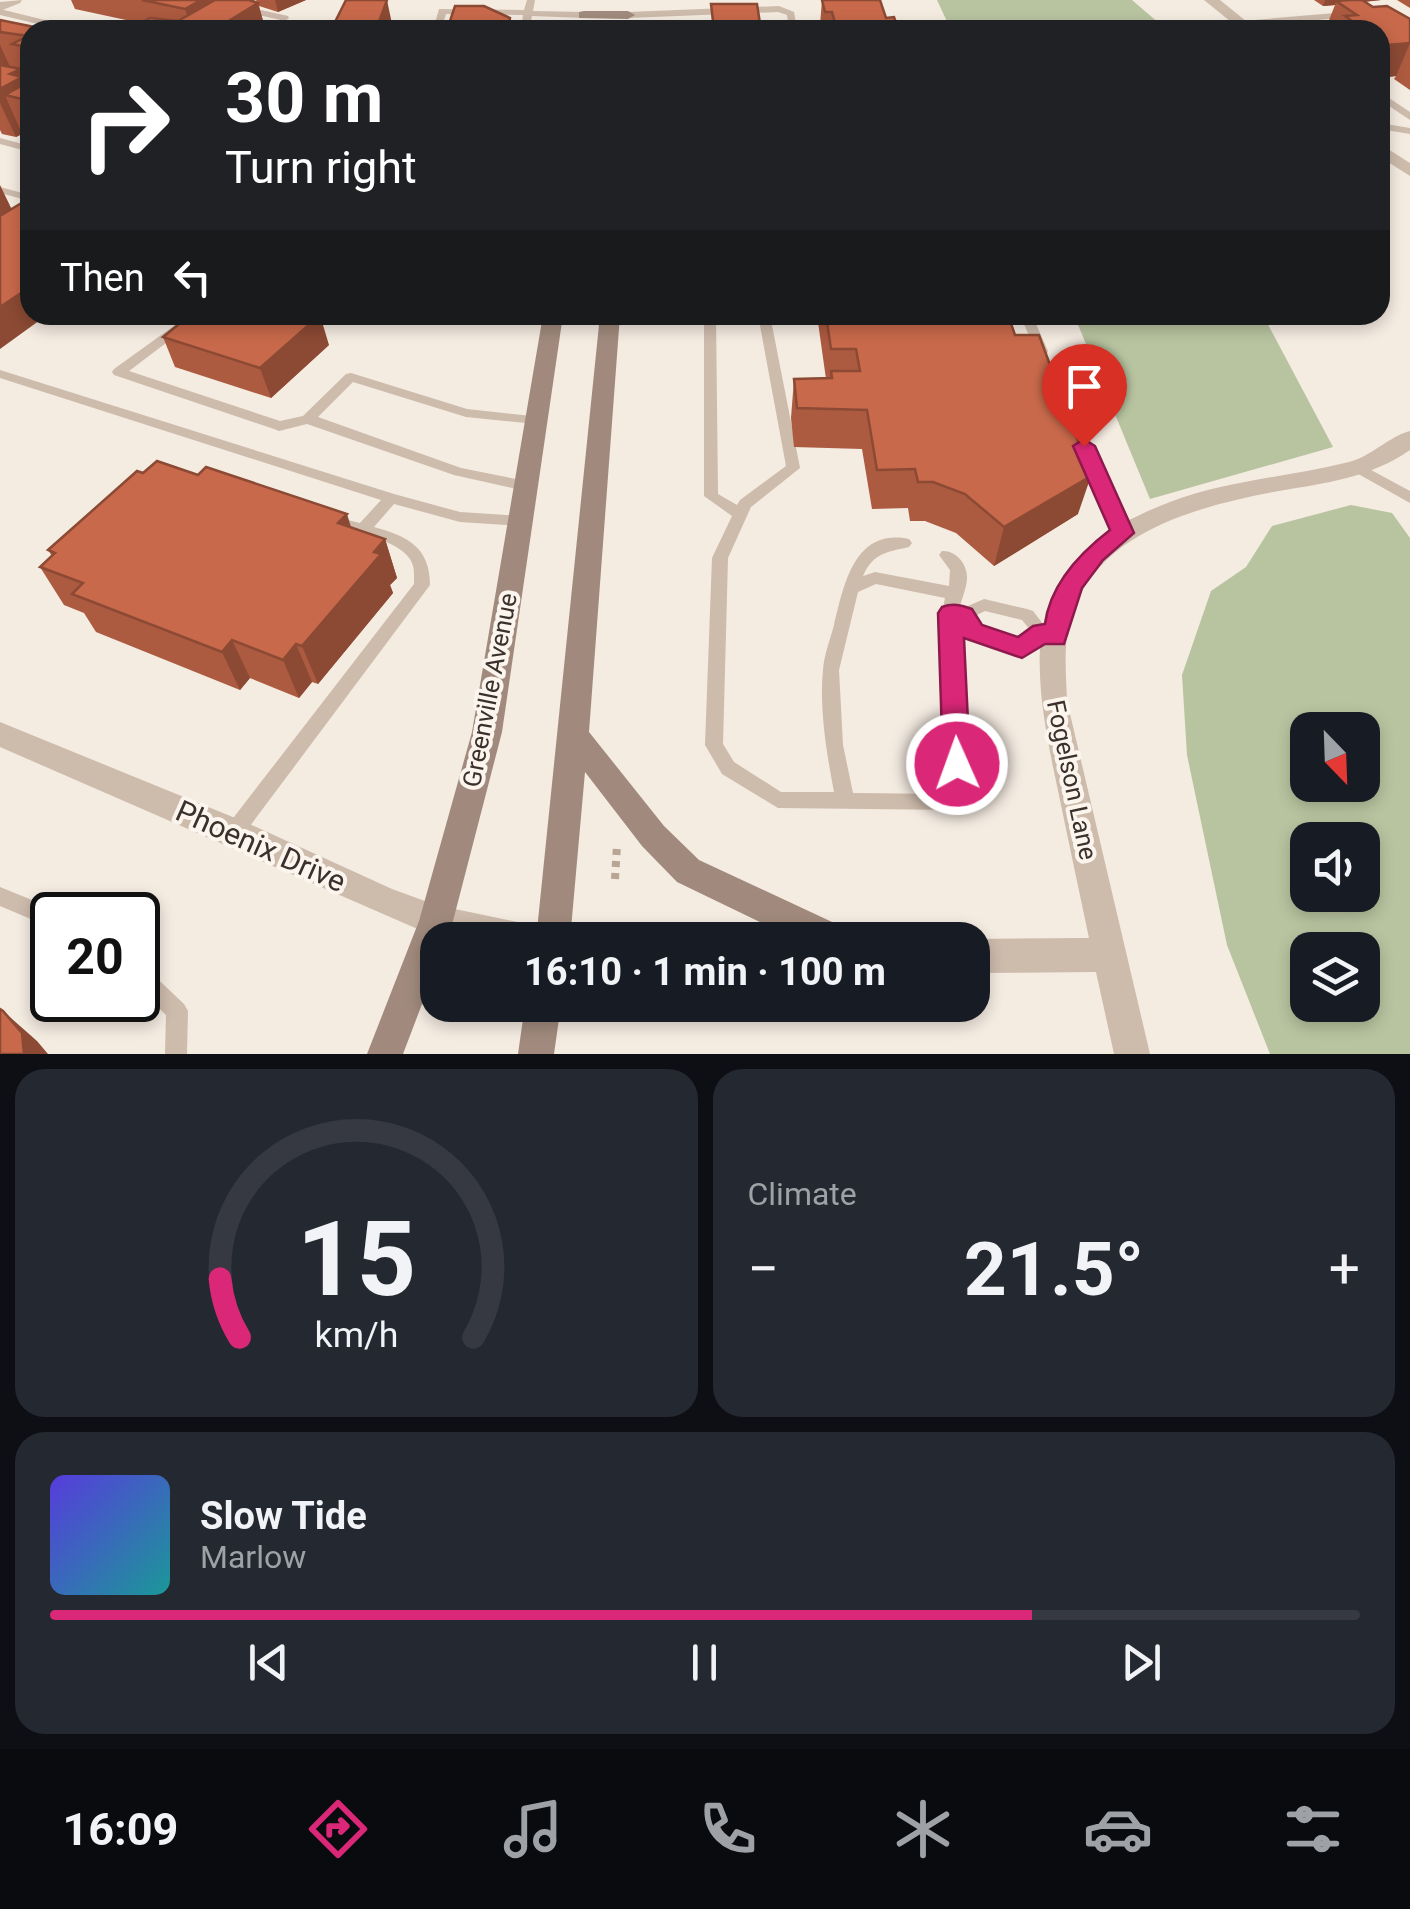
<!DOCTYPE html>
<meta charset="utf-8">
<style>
:root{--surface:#171b24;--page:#242831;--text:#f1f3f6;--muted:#9ea1a6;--line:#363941;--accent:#db2777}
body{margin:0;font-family:Roboto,sans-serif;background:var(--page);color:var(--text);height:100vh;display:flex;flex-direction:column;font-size:38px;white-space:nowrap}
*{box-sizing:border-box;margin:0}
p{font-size:32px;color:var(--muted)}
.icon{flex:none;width:55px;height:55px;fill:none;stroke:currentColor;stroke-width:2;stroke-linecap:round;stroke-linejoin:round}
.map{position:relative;height:1054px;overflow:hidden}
.panel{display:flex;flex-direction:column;gap:15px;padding:15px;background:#0d0f14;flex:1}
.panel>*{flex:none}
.top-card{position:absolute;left:20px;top:20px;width:1370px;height:305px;border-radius:30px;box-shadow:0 5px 15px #0003;background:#202124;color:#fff;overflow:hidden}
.needle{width:65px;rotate:157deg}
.tools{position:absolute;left:1290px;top:712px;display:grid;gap:20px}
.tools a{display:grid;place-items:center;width:90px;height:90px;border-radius:20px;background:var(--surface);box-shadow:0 5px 15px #0003;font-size:50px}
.speed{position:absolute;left:30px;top:892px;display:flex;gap:20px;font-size:50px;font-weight:700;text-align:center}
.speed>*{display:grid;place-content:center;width:130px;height:130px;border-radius:50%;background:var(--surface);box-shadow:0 5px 15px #0003;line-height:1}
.speed .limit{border:5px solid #111;border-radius:15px;background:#fff;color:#111}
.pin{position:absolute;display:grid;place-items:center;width:85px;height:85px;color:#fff;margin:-102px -42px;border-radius:50% 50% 50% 0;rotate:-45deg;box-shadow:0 0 10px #0007}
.pin .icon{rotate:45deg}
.me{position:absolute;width:110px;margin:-55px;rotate:358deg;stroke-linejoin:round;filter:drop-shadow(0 0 8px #0008)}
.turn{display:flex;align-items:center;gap:35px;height:210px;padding:0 40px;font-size:45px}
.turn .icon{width:130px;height:130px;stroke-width:2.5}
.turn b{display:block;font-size:70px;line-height:85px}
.then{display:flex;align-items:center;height:95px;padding:0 40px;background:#0003;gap:20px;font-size:38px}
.big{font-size:75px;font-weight:700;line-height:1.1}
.panel .card{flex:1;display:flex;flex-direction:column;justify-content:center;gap:15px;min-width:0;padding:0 35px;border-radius:30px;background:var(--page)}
.panel .dial{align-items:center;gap:0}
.dial svg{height:260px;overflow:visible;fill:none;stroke:var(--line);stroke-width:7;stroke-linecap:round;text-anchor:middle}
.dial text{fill:var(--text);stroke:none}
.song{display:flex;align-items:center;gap:30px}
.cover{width:120px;height:120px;border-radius:15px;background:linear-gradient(135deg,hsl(250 70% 55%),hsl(180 70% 35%))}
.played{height:10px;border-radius:5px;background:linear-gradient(90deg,var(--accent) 75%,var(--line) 75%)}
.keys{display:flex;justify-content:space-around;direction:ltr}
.heat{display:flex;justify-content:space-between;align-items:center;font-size:55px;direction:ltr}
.panel .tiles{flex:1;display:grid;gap:15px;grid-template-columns:1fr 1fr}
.card:last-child{grid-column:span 2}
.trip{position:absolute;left:420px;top:922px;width:570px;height:100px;border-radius:30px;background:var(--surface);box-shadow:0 5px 15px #0003;font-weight:700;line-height:100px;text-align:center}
.tab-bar{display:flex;height:160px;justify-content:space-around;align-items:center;background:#090b0e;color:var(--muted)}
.tab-bar .icon{width:70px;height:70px}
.tab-bar .on{color:var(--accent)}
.tab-bar b{font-size:45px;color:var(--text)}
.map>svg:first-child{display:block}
.green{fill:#b8c4a0;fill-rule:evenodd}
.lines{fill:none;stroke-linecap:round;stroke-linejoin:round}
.path{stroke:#b9a596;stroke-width:8;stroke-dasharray:6 6;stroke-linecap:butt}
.service{fill:#cdbbac;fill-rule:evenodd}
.minor{fill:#cdbbac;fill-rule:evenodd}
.tertiary{fill:#cdbbac;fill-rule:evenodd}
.secondary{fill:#a18a7d;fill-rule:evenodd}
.wall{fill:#ac5a40}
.shaded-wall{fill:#8c4a34}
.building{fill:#c8694b;stroke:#8c4a34;stroke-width:2.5}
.route{fill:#db2777;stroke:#8e194d;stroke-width:2.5}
.labels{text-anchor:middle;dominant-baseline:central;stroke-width:8;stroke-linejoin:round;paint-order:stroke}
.street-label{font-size:25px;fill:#3b302b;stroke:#fbf5ee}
.near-street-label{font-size:30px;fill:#3b302b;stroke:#fbf5ee}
</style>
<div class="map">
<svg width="1410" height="1054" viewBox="0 0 1410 1054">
<rect width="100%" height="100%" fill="#f4ebe1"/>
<path class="green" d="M937 0H1132L1167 30H951Z
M1074 315H1263L1333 447 1150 499Z
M1351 505 1392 513 1410 538V1054H1270L1227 945 1187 755 1182 675 1211 591 1246 567 1272 526ZM1308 730H1362V785H1308ZM1308 840H1362V895H1308ZM1308 950H1362V1005H1308Z"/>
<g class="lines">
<path class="path" d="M615 879 617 845"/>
<path class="service" d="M527 0H535L533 11 584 12 588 15 584 18 532 16 529 30H521L523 15 446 14 441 30H433L439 9 524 10Z
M243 6 288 16 289 18 285 21 240 11 239 9Z
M779 6 794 12 797 30H789L787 15 778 12 628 18 624 15 628 12Z
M0 9 77 28 78 30H63L0 15Z
M1347 12 1351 15 1350 17 1242 27 1238 24 1242 21Z
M1380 92 1410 112V120L1380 100Z
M1380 123 1410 128V134L1380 129Z
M0 138 30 146V152L0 144Z
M0 187 30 195V201L0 193Z
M189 315H203L129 371 280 421 303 416 346 374 351 373 467 409 541 417 543 420 536 424 466 417 353 382 318 417 461 468 526 481 533 486 526 491 454 475 307 424 279 431 274 429 114 375 112 372 114 369Z
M704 315H716L718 494 737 505 740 500 786 466 758 315H770L800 468 751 507 728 558 723 744 734 762 781 792H834C827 755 819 708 823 670 824 655 830 640 834 625 844 585 854 528 909 539L912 543 909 547C887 552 873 553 863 576L875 572 949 586 950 570 939 555 942 551C955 550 967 563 967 577 967 588 961 600 959 610L984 599 1027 609 1033 611 1050 633 1048 638 1022 655C996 650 974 644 958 621L967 802 965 808 958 810 778 808 722 774 705 745 712 558 732 516 704 496ZM876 584 945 598 942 613 948 794 853 793 843 745 839 670 858 592ZM985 611 1022 620 1032 632 1019 641 994 634 973 617Z
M1020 315H1032L1048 351 1047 354H1037Z
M0 370 394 494 460 512 520 516 527 521 520 526 460 522 394 504 374 527C407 536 430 547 430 585L241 838 234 841 227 838 225 832 227 826 414 584C414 575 415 567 410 559 396 538 350 532 327 525L325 521 332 516 360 523 381 500 0 378Z
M1053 372 1060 376 1130 533 1127 537 1122 538 1114 533 1046 376Z
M1358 463 1410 491V503L1353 471 1351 468Z
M0 887 59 911 61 915H52V928L0 906Z
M138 964 145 967 184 1004 188 1011 187 1054H165L166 1015 138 988Z"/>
<path class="minor" d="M1204 0H1220L1257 30H1241Z
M1380 144 1410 163V176L1380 157Z
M1410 431V450C1370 478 1325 483 1279 491 1200 506 1099 530 1071 616 1063 643 1066 674 1067 701L1150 1054H1114L1096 972 972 973V939L1089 938C1078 886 1067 834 1056 781 1027 646 1022 558 1170 502 1228 480 1290 477 1349 462 1372 456 1388 437 1410 431Z
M0 722 245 822 392 889 436 905 527 924 539 928 544 940 436 937 0 747Z"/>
<path class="tertiary" d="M22 0 20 3 0 11V2Z"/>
<path class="secondary" d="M584 11H628L635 15 628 19 579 18V12Z
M543 315H563L502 732 453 921 446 940H438V962L403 1054H367L419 921 472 732Z
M600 315H620L589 732 664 826 699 860 845 928 850 940H797L677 882 642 846 585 772 570 940H536Z
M525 1005H561L554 1054H518Z"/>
</g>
<path class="wall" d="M71 0H256L253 1 257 2 256 0H306L278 12 259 6 265 28 263 30H128L140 23 75 9Z
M822 0 886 18 898 28V30H822L820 25Z
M1314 0H1381L1364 2 1373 7 1410 19V90L1394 79 1396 76 1380 78V30H1325L1335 5 1323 6Z
M1397 0H1410V8Z
M0 20 30 30V142L26 141 22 134 16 137 2 134 0 130Z
M817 315H1008L1078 514 994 566 956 533 925 521H910L908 508 872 509 862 449 794 447 791 418 794 379H826Z
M163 337 329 345 271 398 175 367Z
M351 528 385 539 397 578 390 585 393 593 318 684 312 682 299 698 250 678 240 690 96 632 84 613 64 605 40 567 52 556 48 550Z"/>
<path class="shaded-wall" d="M201 0H218L192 30 185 9Z
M275 0H306L278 12Z
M387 0 392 24 390 30H376Z
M1325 0H1381L1340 4 1336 1 1335 5 1323 6Z
M258 3 265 28 263 30H214Z
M1410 43 1396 76 1380 78V62L1387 45Z
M0 45 13 73 21 69 30 90 5 95 22 134 16 137 0 103Z
M0 185 13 212 0 221Z
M30 287V315H47L0 349V307Z
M320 315 329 345 271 398 260 368Z
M1091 476 1078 514 994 566 1004 527Z
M347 514 359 553 338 523Z
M385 539 397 578 390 585 393 593 318 684 302 646 374 552Z
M232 640 250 678 240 690 222 652Z
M296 644 312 682 299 698 283 660Z
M3 1011 37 1041 48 1054H24Z"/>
<path class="building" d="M142 0H201L185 9Z
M215 0H249L258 3 214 30H128L150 18 178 21Z
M346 0H387L376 30H331Z
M822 0H880L886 18 894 17 898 28 885 29 886 30H837L832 12H825Z
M1350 0H1362L1373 7 1387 6 1410 19V43L1387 45 1380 40V30H1365L1345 16 1357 15 1336 1Z
M711 4H757L761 30H714Z
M455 6H484L510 18 508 30H447Z
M0 20 49 30H30V48L12 44 28 36 0 32Z
M0 65 21 69 10 74 22 77 0 89Z
M30 81V101L5 95Z
M30 198V287L0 307V216Z
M190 315H320L260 368 163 337Z
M826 315H1008L1015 335H1039L1091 476 1004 527 965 494 933 482H918L915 469 877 470 867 410 797 408 794 379 832 378 831 371H860L856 349H831Z
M157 461 198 475 206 467 347 514 338 523 385 539 374 552 381 554 302 646 296 644 283 660 232 640 222 652 72 594 83 583 40 567 55 553 48 550 137 471 143 473Z
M0 1009 3 1011 22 1033 24 1054H0Z"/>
<path class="route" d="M1084 439 1095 446 1134 533 1103 560 1082 588 1064 644H1045L1022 658 964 638 970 764 966 773 957 776 947 773 943 764 938 613 942 607C953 603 961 605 972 609L982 625 1018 637 1033 626 1045 624C1050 585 1080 553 1110 530L1073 446Z"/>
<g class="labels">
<g class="street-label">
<text transform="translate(490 690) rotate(-79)">Greenville Avenue</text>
<text transform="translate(1072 780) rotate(78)">Fogelson Lane</text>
</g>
<g class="near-street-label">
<text transform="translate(261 846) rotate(24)">Phoenix Drive</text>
</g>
</g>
</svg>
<div class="tools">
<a><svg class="needle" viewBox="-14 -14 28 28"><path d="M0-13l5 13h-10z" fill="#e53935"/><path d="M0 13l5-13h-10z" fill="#9ea1a6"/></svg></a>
<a><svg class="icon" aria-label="sound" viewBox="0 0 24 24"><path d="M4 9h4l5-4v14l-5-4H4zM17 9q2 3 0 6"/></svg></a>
<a><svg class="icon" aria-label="layers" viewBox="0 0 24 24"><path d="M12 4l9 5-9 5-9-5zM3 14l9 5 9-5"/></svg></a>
</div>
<div class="speed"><div class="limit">20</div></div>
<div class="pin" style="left:1084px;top:446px;background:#d93025"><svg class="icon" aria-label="arrive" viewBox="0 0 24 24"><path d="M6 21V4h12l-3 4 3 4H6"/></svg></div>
<svg class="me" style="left:957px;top:764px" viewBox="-20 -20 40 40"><circle r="17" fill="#db2777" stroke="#fff" stroke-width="3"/><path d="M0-11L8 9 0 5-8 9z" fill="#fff"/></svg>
<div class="trip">16:10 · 1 min · 100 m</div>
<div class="top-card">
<div class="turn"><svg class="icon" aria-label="right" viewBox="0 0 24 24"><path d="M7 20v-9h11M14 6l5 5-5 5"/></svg><div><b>30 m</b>Turn right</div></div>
<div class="then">Then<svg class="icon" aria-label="left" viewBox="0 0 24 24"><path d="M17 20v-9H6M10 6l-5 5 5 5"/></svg></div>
</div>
</div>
<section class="panel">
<div class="tiles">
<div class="card dial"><svg viewBox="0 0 100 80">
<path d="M14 69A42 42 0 1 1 86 69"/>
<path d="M14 69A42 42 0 0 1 8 51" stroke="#db2777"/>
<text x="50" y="56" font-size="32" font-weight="700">15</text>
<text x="50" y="72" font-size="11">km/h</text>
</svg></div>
<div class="card"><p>Climate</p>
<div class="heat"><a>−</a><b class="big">21.5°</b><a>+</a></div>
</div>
<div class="card">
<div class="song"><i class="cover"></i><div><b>Slow Tide</b><p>Marlow</p></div></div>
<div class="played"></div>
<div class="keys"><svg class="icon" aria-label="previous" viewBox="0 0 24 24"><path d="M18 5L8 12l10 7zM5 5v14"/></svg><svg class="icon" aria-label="pause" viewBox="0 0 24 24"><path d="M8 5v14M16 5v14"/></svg><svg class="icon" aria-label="next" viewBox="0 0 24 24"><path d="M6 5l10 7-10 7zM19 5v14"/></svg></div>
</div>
</div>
</section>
<nav class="tab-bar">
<b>16:09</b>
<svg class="icon on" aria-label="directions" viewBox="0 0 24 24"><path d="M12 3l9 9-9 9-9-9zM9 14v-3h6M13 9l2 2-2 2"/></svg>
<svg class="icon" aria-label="music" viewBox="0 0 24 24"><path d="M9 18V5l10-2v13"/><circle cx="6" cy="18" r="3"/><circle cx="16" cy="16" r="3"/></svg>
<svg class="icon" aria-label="phone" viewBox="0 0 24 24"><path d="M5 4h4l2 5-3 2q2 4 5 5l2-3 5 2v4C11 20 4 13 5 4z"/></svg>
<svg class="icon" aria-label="climate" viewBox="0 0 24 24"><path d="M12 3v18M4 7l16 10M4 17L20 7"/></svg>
<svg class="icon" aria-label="car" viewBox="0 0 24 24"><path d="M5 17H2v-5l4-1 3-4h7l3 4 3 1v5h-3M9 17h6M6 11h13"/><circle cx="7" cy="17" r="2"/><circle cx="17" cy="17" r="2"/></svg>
<svg class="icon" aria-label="filters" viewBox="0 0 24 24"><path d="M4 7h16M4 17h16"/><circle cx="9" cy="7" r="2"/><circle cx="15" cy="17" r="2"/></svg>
</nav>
